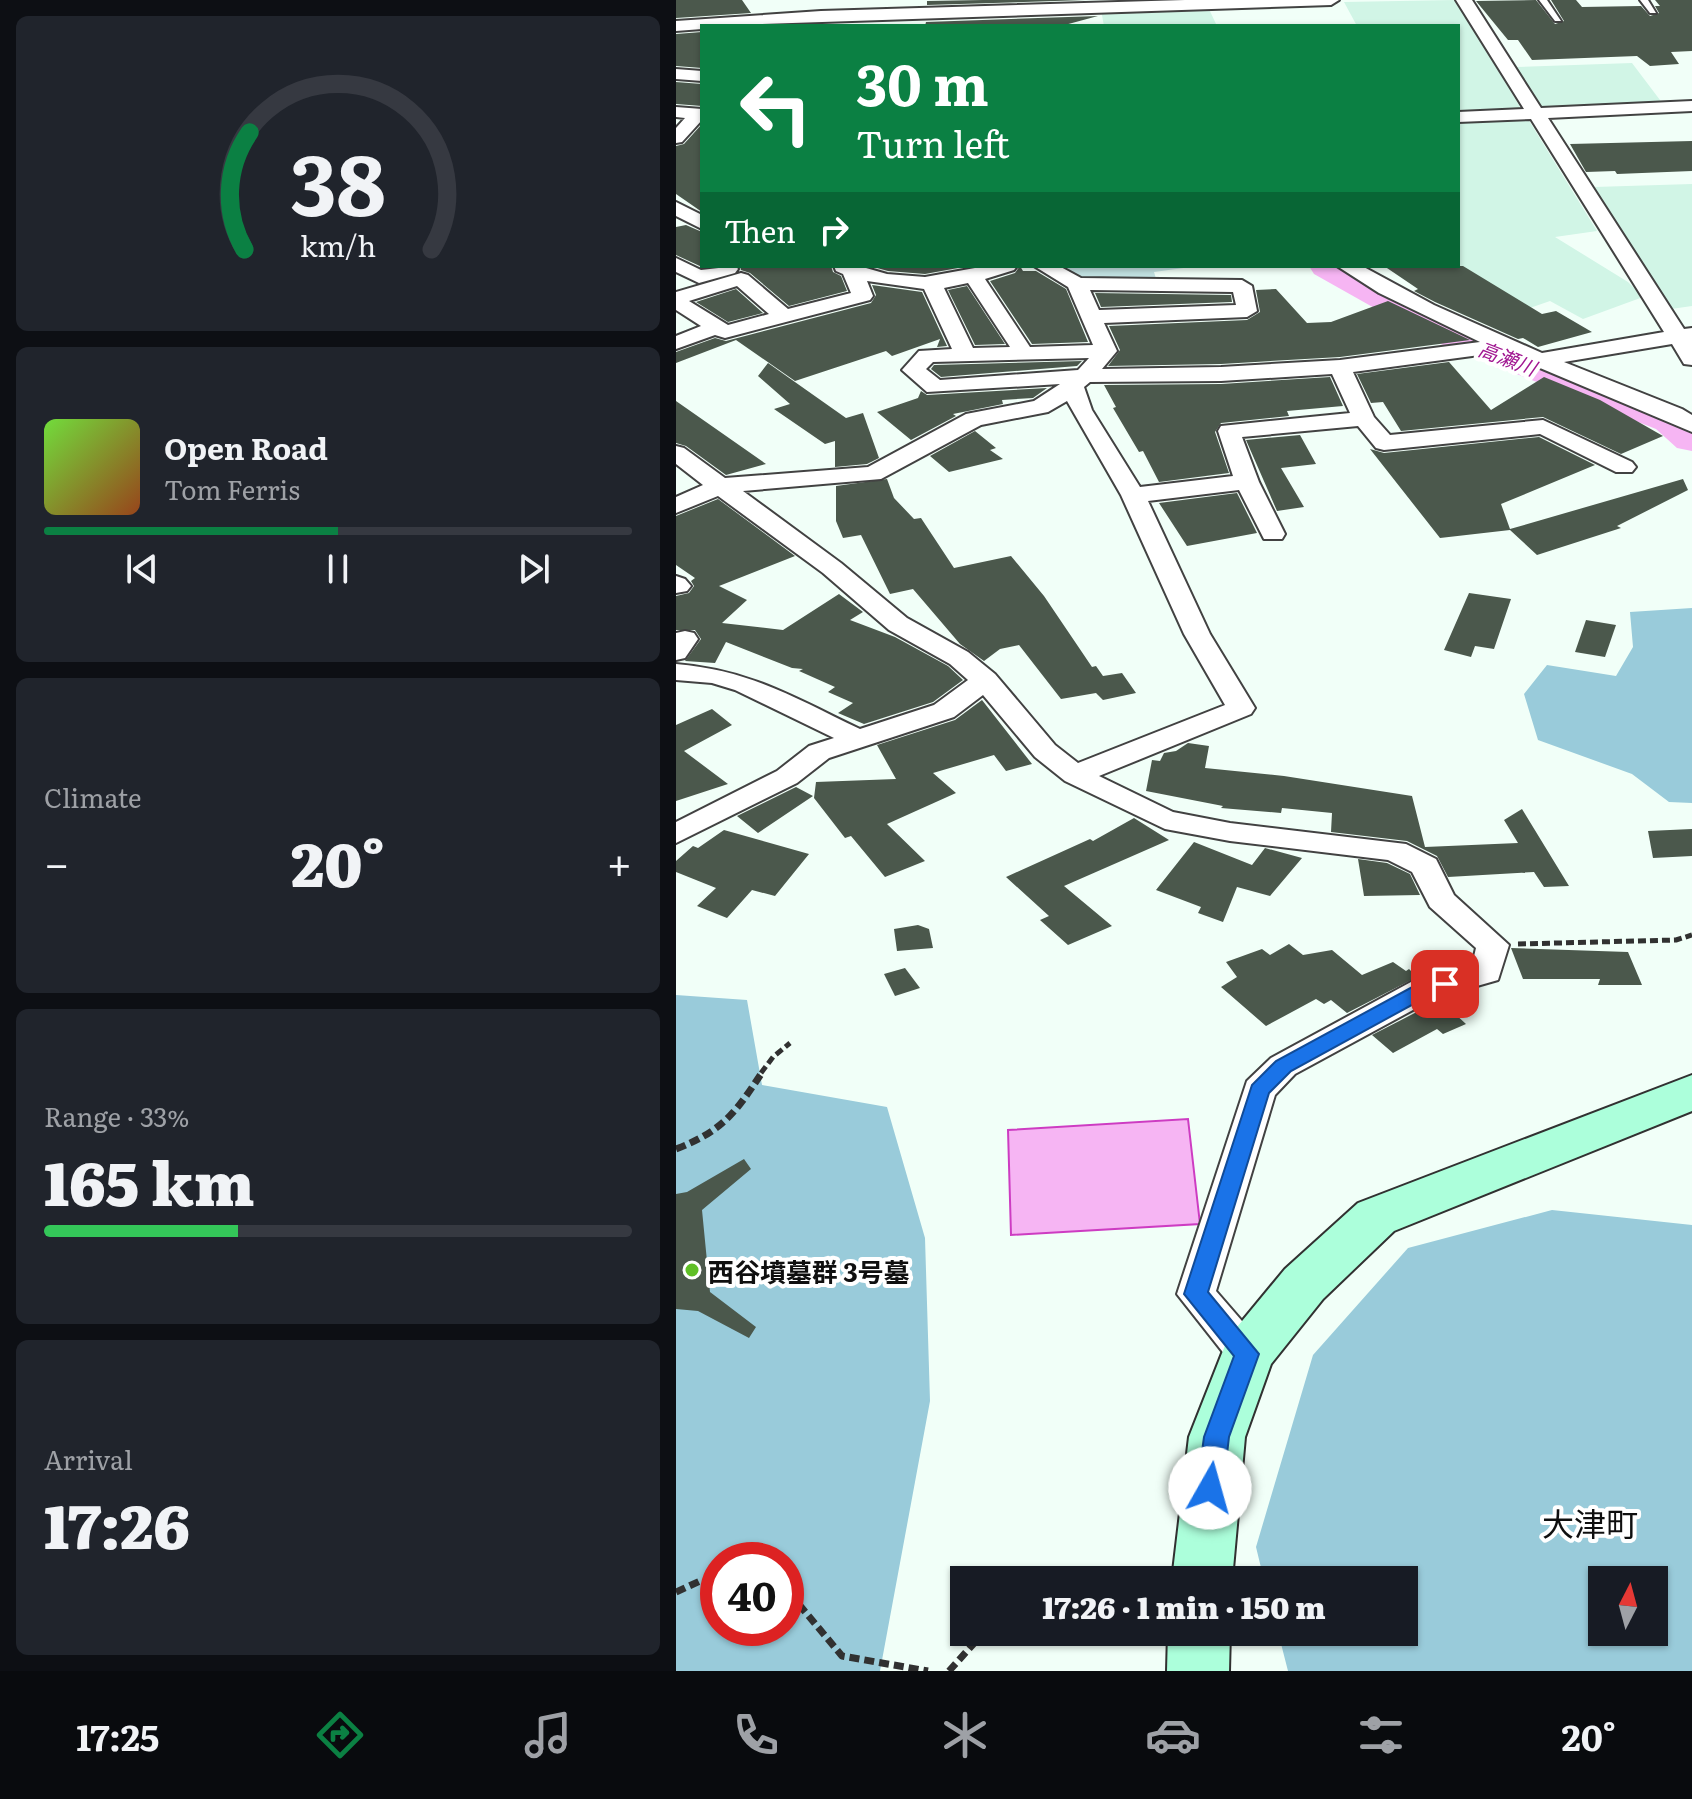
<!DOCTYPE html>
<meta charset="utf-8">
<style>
:root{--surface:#171b24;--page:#20242c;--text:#f1f3f6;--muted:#9ea1a6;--line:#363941;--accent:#0b8043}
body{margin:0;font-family:Literata,"Noto Sans JP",serif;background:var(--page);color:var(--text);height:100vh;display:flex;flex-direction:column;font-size:30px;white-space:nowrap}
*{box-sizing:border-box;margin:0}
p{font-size:26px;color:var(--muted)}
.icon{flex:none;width:44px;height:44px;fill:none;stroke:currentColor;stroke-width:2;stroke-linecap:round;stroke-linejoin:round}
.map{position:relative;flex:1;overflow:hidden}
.sheet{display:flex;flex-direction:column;gap:16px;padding:16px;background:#0d0f14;width:676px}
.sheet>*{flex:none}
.banner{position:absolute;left:24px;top:24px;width:760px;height:244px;border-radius:0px;box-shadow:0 2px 6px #0004;background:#0b8043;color:#fff;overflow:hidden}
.needle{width:52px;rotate:6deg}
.controls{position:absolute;left:912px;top:1566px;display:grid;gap:16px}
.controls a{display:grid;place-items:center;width:80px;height:80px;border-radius:0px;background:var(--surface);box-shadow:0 2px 6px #0004;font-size:40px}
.speed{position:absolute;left:24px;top:1542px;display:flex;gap:16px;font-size:40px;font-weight:700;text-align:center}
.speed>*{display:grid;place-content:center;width:104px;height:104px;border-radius:50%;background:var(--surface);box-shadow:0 2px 6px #0004;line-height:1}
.speed .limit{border:12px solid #d22;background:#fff;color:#111}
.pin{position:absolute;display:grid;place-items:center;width:68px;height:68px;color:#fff;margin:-34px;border-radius:16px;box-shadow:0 4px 12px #0006}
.me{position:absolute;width:88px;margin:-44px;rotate:7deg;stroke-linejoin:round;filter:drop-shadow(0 0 6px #0008)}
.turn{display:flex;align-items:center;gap:28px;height:168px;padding:0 24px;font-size:36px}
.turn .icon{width:104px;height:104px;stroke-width:2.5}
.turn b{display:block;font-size:56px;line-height:68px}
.then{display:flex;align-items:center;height:76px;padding:0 24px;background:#0003;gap:16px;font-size:30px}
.big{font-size:60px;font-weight:800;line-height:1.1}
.sheet .widget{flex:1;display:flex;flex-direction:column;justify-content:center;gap:12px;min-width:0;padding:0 28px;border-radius:12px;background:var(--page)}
.sheet .dial{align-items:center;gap:0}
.dial svg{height:208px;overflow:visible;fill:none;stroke:var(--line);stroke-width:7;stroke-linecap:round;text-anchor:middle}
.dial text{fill:var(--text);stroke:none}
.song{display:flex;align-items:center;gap:24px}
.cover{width:96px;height:96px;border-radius:12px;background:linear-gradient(135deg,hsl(100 70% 55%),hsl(20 70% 35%))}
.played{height:8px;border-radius:4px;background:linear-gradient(90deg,var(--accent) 50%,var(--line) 50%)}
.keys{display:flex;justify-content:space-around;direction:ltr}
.heat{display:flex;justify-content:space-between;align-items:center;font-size:44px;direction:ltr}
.charge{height:12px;border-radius:6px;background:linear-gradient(90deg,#34c759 33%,var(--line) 0)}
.trip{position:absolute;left:274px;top:1566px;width:468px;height:80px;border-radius:0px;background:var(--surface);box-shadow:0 2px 6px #0004;font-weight:800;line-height:80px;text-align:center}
.menu{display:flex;height:128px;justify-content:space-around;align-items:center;background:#090b0e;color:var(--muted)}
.menu .icon{width:56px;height:56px}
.menu .on{color:var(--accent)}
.menu b{font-size:36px;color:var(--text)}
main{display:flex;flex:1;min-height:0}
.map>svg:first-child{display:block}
.farmland{fill:#d1f5e6}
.forest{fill:#99cbda;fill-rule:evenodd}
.cemetery{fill:#c1e1e1}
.water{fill:#f6b5f3;stroke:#cd3cc2;stroke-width:2}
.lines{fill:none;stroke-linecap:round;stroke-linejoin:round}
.river{fill:#f6b5f3;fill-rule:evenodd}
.building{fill:#4b584c}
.lane-casing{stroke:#424242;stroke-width:4}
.street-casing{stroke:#424242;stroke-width:4}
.secondary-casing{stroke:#313131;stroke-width:4}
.path-far1{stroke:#313131;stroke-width:5;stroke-dasharray:8 4;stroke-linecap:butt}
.path{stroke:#313131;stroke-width:7;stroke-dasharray:10 5;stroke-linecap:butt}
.lane{fill:#fff;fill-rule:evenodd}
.street{fill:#fff;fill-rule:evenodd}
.secondary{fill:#acffdb;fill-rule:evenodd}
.route{fill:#1a73e8;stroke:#114b97;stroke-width:2}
.poi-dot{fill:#5fbf26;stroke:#fff;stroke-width:3}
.labels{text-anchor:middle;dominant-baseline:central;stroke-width:8;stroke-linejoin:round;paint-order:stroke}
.far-water-label{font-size:20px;font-style:italic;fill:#a11791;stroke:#fff}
.near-poi-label{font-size:26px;font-weight:bold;fill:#0f0f0f;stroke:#fff;text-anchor:start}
.near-quarter-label{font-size:32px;fill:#0f0f0f;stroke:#fff}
</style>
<main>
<section class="sheet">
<div class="widget dial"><svg viewBox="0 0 100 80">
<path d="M14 69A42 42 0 1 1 86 69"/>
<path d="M14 69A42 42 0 0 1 16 24" stroke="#0b8043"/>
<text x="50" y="56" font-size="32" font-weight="700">38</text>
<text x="50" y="72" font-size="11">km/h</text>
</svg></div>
<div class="widget">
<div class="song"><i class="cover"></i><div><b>Open Road</b><p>Tom Ferris</p></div></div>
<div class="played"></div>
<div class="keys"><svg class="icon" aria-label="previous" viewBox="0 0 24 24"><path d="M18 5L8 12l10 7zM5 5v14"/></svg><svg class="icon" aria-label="pause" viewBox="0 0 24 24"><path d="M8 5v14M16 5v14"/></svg><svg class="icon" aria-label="next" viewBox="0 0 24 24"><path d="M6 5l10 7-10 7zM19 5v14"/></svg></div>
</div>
<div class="widget"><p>Climate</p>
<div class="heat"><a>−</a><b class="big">20°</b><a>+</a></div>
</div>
<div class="widget"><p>Range · 33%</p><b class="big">165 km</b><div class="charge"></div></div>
<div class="widget"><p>Arrival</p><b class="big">17:26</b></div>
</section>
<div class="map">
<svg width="1016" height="1671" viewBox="0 0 1016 1671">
<rect width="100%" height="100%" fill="#f1fff8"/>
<path class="farmland" d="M779 0 846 110 782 113V26H681L668 2Z
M532 7 541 26H428L425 10Z
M956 63 987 104 867 109 840 67Z
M852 119 921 231 879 237 952 282 967 297 907 319 874 301 851 309 782 266V122Z
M1016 184V306L995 309 918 187Z"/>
<path class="forest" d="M1016 608V803L993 802 956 774 862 740 848 694 871 665 940 676 957 647 954 612Z
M0 995 71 1000 86 1085 211 1107 249 1238 254 1401 204 1671H0ZM42 1560H110V1628H42Z
M876 1210 1016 1225V1671H612L602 1632H728V1580H588L580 1547 637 1355 732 1248ZM926 1580H978V1632H926Z"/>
<path class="cemetery" d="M378 266H522L478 272 481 282 404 280Z"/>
<path class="water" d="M512 1119 524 1224 335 1235 332 1130Z"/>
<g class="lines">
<path class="river" d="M633 266H677L783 325 1008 411 1016 418V451L1001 448 980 429 757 341 638 274Z"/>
</g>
<path class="building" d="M0 0H66L75 13 0 18Z
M307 0H410L251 5V1Z
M860 0 879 24 888 21 875 0H900L906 7 965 6 974 16 983 13 979 6H984L979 0H1016V51L995 52 1003 64 974 66 961 56 856 60 842 40H832L800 1Z
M422 16 385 26H249L250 22Z
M26 32V68L0 66V34Z
M0 82 26 84V106L0 104Z
M26 124V212L0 194V146L8 144Z
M1016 141V171L941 174 939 171 910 172 894 144Z
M10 225 26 232V266H34L26 267 0 255V227Z
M64 266H155L157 272 165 276 171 291 113 306 74 273 65 270Z
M194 266H293L249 274 212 271Z
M344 266 347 271H360L390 289 412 342 356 344 314 281 339 273Z
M708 266H787L866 314 880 311 916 332 862 347 847 338 842 339 759 302 738 291 742 289Z
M196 285 246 292 271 346 261 347 264 339 216 356 210 351 119 381 60 340 0 363V352L39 338 50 341 195 303 200 295Z
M291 286 329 344 299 345 272 290Z
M60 289 87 313 52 322 20 302Z
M600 289 631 323 655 322 712 301 794 340 664 357 545 364 432 366 444 350 433 326 571 320 584 312 580 290Z
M419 293 555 295 556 302 425 307Z
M406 361 401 366 265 377 255 369 258 365Z
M773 362 815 410 868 377 924 400 987 436 945 454 867 417 725 431 707 402 695 403 681 374Z
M92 363 170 418 187 413 203 458 191 464 159 467V441L149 444 98 409 114 404 82 376Z
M654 377 667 406 611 411 613 416 545 423 539 432 553 473 483 482 467 451 463 452 437 408 440 407 428 385 545 384Z
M371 388 357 398 326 400 327 404 277 414 280 416 235 440 201 412 242 398 245 391 251 395Z
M0 401 90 464 50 475 10 446 0 443Z
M299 431 320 448 314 450 327 459 273 472 254 456Z
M624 435 640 464 605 468 628 507 601 511 570 440Z
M863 437 919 465 825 504 834 529 1007 479 1012 490 941 526 945 528 861 555 834 530 764 538 694 449 708 453Z
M211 479 218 498 238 519 245 518 278 568 335 556 368 596 416 667 420 666 427 676 446 673 460 693 427 700 420 693 385 699 343 645 324 649 308 661 284 644 237 589 214 594 185 535 167 538 160 521V486Z
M561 493 581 533 511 546 483 503Z
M42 499 119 556 43 586 71 600 46 623 107 630 163 594 187 612 174 620 219 637 272 666 287 680 257 702 188 724 162 713 177 703 152 692 159 687 123 671 127 669 116 668 50 642 39 663 9 661 25 639 19 630H0V596L13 593 18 586 15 581 19 578 0 565V516Z
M793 593 835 599 818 649 799 646 795 657 768 650Z
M910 620 940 625 929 657 899 652Z
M306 700 356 764 330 771 318 755 257 773 280 793 211 824 249 861 209 877 175 836 169 838 138 798 140 782 220 779 201 745 279 720Z
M36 709 56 725 8 751 52 784 0 801V725Z
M512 743 533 746 529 768 608 776 736 796 749 847 842 843 828 820 846 809 893 886 868 887 858 872 772 877 761 856 731 841 655 832 656 813 606 808 605 813 545 808 547 806 470 791 476 760 484 761 488 753 500 751Z
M120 787 137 796 82 833 61 816Z
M458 818 493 840 388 886 436 926 392 945 364 920 373 916 330 877 414 839 417 841Z
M1016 829V856L977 858 972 831Z
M48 830 133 854 99 896 76 890 51 918 21 906 40 888 0 872V861L17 846 22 848Z
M518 842 576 865 589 848 626 858 594 896 561 887 547 922 522 913 525 907 480 890Z
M682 859 711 863 734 874 744 895 688 896Z
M242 925 253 929 257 948 221 951 218 929Z
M613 944 627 955 656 950 686 975 717 962 730 971 733 969 741 977 671 1013 655 1000 648 1004 640 999 590 1026 545 987 561 977 550 962 586 949 594 955Z
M835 948 952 952 966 985H922L924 979H847Z
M229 968 244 988 219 996 208 974Z
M764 1000 790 1024 767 1034 761 1029 717 1053 696 1035Z
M68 1159 75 1169 26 1210 34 1292 80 1327 73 1338 22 1311 0 1309V1194L11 1192Z"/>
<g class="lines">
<defs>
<path id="lane" d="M863 0H871L885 21H879Z
M964 0H972L980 13H974Z"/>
<path id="street" d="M509 0H663L655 5 26 26V29L0 31V21L145 11Z
M780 0H796L865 108 1016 101V111L872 118 1008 329 1016 328V365L1008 364 996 344 888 362 1006 409 1016 415V432L826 352 677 372 698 417 714 435 867 420 956 462 960 467 956 472H940L864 434 708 450 700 448 682 426 566 437 583 482 609 534 606 539H588L563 490 472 501 534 634 579 708 575 714 423 776 497 812 554 823 730 844 760 859 778 895 833 945 822 980 759 998 619 1074 599 1095 540 1291 585 1343 591 1354 585 1365 571 1370 557 1365 501 1294 571 1081 595 1058 735 982 796 965 800 948 754 907 736 872 712 860 554 841 489 829 389 781 359 757 307 695 278 717 153 758 121 783 0 843V822L101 771 133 746 158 738 59 690 36 683 0 680V664C74 670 119 698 184 729L258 705 292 680 274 664 213 630 147 573 42 496 0 513V497L27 485 0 464V446L8 448 49 478 192 467 290 414 358 401 384 384 251 392 226 370 243 351 276 349 248 289 191 281 197 296 194 300 49 338 39 335 0 349V336L25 326 0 310V292L65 273 72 275 112 309 175 293 167 274 160 271 158 266H183L211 274 249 277 310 266H341L338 270 309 279 354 347 417 345 392 287 358 266H383L405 278 566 280 576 286 581 311 571 317 428 323 441 351 426 369 545 367 664 360 804 342 703 293 661 266H686L758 305 866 353 988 332 855 119 782 122V112L848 109ZM292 283 334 347 297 348 268 288ZM61 286 93 314 52 325 13 301ZM414 290 557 292 560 305 423 310ZM413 358 402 370 264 380 250 369 257 362ZM656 374 674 413 545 426 542 431 557 476 464 487 416 410 408 387 414 382 545 381ZM391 401 445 495 508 634 549 705 402 763 379 745 319 674 292 652 231 618 165 563 67 491 205 479 305 425 372 412Z
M0 69 26 71V81L0 79Z
M0 107 26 109V120L6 142 0 143V128L9 118 0 117Z
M0 202 26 215V229L0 216Z
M0 258 25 270 60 266 62 269 59 273 23 283 0 272Z
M0 576 9 579 15 586 11 591 0 593Z
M9 631 18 633 22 639 9 658 0 660V633Z"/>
<path id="secondary" d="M1016 1075V1111L718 1231 647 1299 595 1364 569 1437 556 1580H496L513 1437 552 1338 609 1269 682 1203Z
M492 1632H554L553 1671H491Z"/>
</defs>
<use href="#lane" class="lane-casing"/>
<use href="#street" class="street-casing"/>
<use href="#secondary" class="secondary-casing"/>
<path class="path-far1" d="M842 944 1000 940 1016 935
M85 1073 97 1057 114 1043"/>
<path class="path" d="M0 1149C47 1131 60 1112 87 1071
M0 1592 24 1581 42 1583
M110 1597 121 1602 166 1656 252 1671
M273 1671 301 1640"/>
<use href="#lane" class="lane"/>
<use href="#street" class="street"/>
<use href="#secondary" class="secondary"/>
</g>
<path class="route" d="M769 978 776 980 778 984 776 989 754 995 615 1071 593 1093 532 1292 583 1354 553 1437 547 1488 543 1496 534 1499 525 1496 521 1488 528 1437 558 1356 508 1294 576 1085 600 1061 740 985Z"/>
<circle class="poi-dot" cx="16" cy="1270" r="8"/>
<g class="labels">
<g class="far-water-label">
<text transform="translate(832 357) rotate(21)">高瀬川</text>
</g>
<g class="near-poi-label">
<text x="32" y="1270">西谷墳墓群 3号墓</text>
</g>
<g class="near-quarter-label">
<text x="914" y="1522">大津町</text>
</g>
</g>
</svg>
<div class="controls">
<a><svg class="needle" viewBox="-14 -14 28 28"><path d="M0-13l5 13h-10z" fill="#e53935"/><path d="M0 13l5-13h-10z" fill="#9ea1a6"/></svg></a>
</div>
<div class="speed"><div class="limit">40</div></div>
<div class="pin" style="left:769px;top:984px;background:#d93025"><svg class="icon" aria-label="arrive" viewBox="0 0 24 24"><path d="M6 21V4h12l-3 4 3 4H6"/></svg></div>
<svg class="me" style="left:534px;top:1488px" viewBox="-20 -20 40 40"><circle r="19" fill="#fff"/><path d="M0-13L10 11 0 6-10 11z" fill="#1a73e8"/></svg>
<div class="trip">17:26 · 1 min · 150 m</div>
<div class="banner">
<div class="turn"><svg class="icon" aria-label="left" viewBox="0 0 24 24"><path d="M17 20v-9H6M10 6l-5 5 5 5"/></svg><div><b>30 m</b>Turn left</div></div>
<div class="then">Then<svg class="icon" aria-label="right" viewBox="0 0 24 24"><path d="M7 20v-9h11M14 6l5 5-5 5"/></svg></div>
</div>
</div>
</main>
<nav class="menu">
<b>17:25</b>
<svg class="icon on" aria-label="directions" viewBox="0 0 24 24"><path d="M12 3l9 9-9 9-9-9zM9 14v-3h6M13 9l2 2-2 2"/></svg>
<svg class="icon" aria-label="music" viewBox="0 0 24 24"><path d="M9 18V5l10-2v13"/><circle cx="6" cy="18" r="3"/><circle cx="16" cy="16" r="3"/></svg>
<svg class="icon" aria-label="phone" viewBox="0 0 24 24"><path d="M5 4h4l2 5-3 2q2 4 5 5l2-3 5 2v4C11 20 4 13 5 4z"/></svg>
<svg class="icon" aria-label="climate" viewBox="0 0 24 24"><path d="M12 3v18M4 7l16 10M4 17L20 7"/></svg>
<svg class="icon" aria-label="car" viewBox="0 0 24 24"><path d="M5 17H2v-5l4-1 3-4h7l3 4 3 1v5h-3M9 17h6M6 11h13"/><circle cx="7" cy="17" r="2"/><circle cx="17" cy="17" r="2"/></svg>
<svg class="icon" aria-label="filters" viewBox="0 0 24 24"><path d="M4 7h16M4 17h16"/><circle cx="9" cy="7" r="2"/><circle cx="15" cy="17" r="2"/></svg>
<b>20°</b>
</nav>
